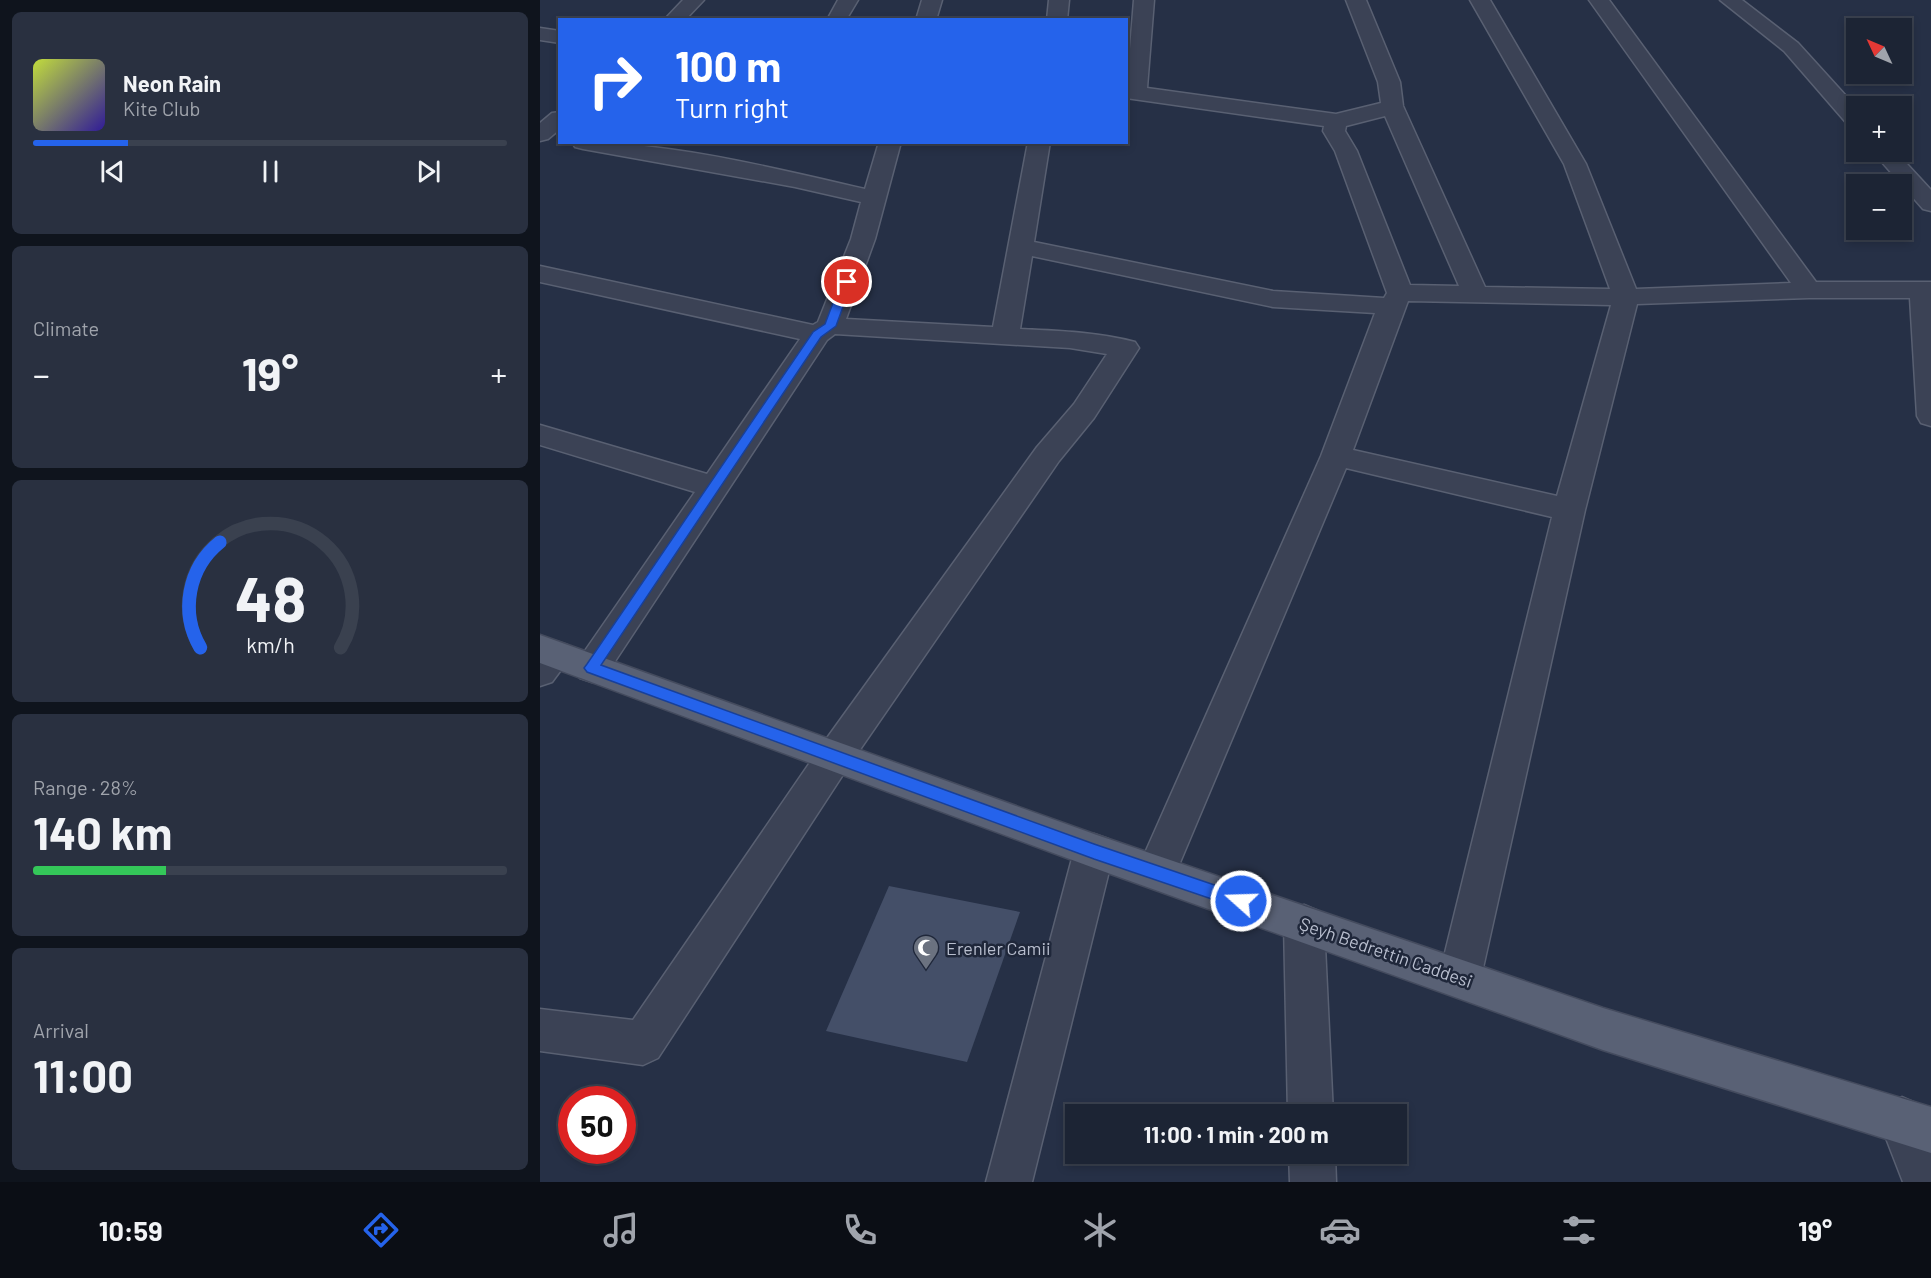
<!DOCTYPE html>
<meta charset="utf-8">
<style>
:root{--surface:#1c2434;--page:#293040;--text:#f1f3f6;--muted:#a0a4ac;--line:#3a414f;--accent:#2563eb}
body{margin:0;font-family:Barlow,sans-serif;background:var(--page);color:var(--text);height:100vh;display:flex;flex-direction:column;font-size:22px;white-space:nowrap}
*{box-sizing:border-box;margin:0}
p{font-size:20px;color:var(--muted)}
.icon{flex:none;width:33px;height:33px;fill:none;stroke:currentColor;stroke-width:2;stroke-linecap:round;stroke-linejoin:round}
.map{position:relative;flex:1;overflow:hidden}
.side{display:flex;flex-direction:column;gap:12px;padding:12px;background:#0f141d;width:540px}
.side>*{flex:none}
.guide{position:absolute;left:18px;top:18px;width:570px;height:126px;border-radius:0px;box-shadow:0 3px 9px #0003,0 0 0 2px var(--line);background:#2563eb;color:#fff;overflow:hidden}
.needle{width:39px;rotate:314deg}
.tools{position:absolute;left:1306px;top:18px;display:grid;gap:12px}
.tools a{display:grid;place-items:center;width:66px;height:66px;border-radius:0px;background:var(--surface);box-shadow:0 3px 9px #0003,0 0 0 2px var(--line);font-size:30px}
.speed{position:absolute;left:18px;top:1086px;display:flex;gap:12px;font-size:30px;font-weight:700;text-align:center}
.speed>*{display:grid;place-content:center;width:78px;height:78px;border-radius:50%;background:var(--surface);box-shadow:0 3px 9px #0003,0 0 0 2px var(--line);line-height:1}
.speed .limit{border:9px solid #d22;background:#fff;color:#111}
.pin{position:absolute;display:grid;place-items:center;width:51px;height:51px;color:#fff;margin:-26px;border:3px solid #fff;border-radius:50%;box-shadow:0 2px 6px #0007}
.me{position:absolute;width:66px;margin:-33px;rotate:290deg;stroke-linejoin:round;filter:drop-shadow(0 0 4px #0008)}
.turn{display:flex;align-items:center;gap:21px;height:126px;padding:0 18px;font-size:27px}
.turn .icon{width:78px;height:78px;stroke-width:2.5}
.turn b{display:block;font-size:42px;line-height:51px}
.big{font-size:45px;font-weight:700;line-height:1.1}
.side .tile{flex:1;display:flex;flex-direction:column;justify-content:center;gap:9px;min-width:0;padding:0 21px;border-radius:9px;background:var(--page)}
.side .dial{align-items:center;gap:0}
.dial svg{height:156px;overflow:visible;fill:none;stroke:var(--line);stroke-width:7;stroke-linecap:round;text-anchor:middle}
.dial text{fill:var(--text);stroke:none}
.song{display:flex;align-items:center;gap:18px}
.cover{width:72px;height:72px;border-radius:9px;background:linear-gradient(135deg,hsl(70 70% 55%),hsl(250 70% 35%))}
.played{height:6px;border-radius:3px;background:linear-gradient(90deg,var(--accent) 20%,var(--line) 20%)}
.keys{display:flex;justify-content:space-around;direction:ltr}
.heat{display:flex;justify-content:space-between;align-items:center;font-size:33px;direction:ltr}
.charge{height:9px;border-radius:4px;background:linear-gradient(90deg,#34c759 28%,var(--line) 0)}
.trip{position:absolute;left:525px;top:1104px;width:342px;height:60px;border-radius:0px;background:var(--surface);box-shadow:0 3px 9px #0003,0 0 0 2px var(--line);font-weight:700;line-height:60px;text-align:center}
.menu{display:flex;height:96px;justify-content:space-around;align-items:center;background:#0b0e15;color:var(--muted)}
.menu .icon{width:42px;height:42px}
.menu .on{color:var(--accent)}
.menu b{font-size:27px;color:var(--text)}
main{display:flex;flex:1;min-height:0}
.map>svg:first-child{display:block}
.building{fill:#444f68}
.lines{fill:none;stroke-linecap:round;stroke-linejoin:round}
.minor-casing{stroke:#596072;stroke-width:3}
.major-casing{stroke:#444b5e;stroke-width:3}
.minor{fill:#3b4255;fill-rule:evenodd}
.major{fill:#596175;fill-rule:evenodd}
.route{fill:#2563eb;stroke:#184099;stroke-width:1.5}
.labels{text-anchor:middle;dominant-baseline:central;stroke-width:5;stroke-linejoin:round;paint-order:stroke}
.near-poi-label{font-size:18px;fill:#b8bece;stroke:#1f273a;text-anchor:start}
.near-street-label{font-size:18px;fill:#b8bece;stroke:#1f273a}
</style>
<main>
<section class="side">
<div class="tile">
<div class="song"><i class="cover"></i><div><b>Neon Rain</b><p>Kite Club</p></div></div>
<div class="played"></div>
<div class="keys"><svg class="icon" aria-label="previous" viewBox="0 0 24 24"><path d="M18 5L8 12l10 7zM5 5v14"/></svg><svg class="icon" aria-label="pause" viewBox="0 0 24 24"><path d="M8 5v14M16 5v14"/></svg><svg class="icon" aria-label="next" viewBox="0 0 24 24"><path d="M6 5l10 7-10 7zM19 5v14"/></svg></div>
</div>
<div class="tile"><p>Climate</p>
<div class="heat"><a>−</a><b class="big">19°</b><a>+</a></div>
</div>
<div class="tile dial"><svg viewBox="0 0 100 80">
<path d="M14 69A42 42 0 1 1 86 69"/>
<path d="M14 69A42 42 0 0 1 24 15" stroke="#2563eb"/>
<text x="50" y="56" font-size="32" font-weight="700">48</text>
<text x="50" y="72" font-size="11">km/h</text>
</svg></div>
<div class="tile"><p>Range · 28%</p><b class="big">140 km</b><div class="charge"></div></div>
<div class="tile"><p>Arrival</p><b class="big">11:00</b></div>
</section>
<div class="map">
<svg width="1391" height="1182" viewBox="0 0 1391 1182">
<rect width="100%" height="100%" fill="#263046"/>
<path class="building" d="M349 886 480 912 427 1062 286 1031Z"/>
<g class="lines">
<defs>
<path id="minor" d="M143 0H164L145 20H124Z
M298 0H318L306 20H287Z
M382 0H402L396 20H376Z
M509 0H529L527 20H507Z
M594 0H614L607 88 796 114 841 103 838 82 806 0H826L860 82 863 106 945 287 1070 289 1024 164 930 0H950L1046 164 1096 289 1251 283 1049 0H1069L1276 282H1391V426L1381 423 1377 416 1370 298H1269L1097 304 1045 510 941 977 935 991 920 997 905 991 899 977 1012 517 806 468 631 884 617 889 603 884 597 871 781 456 835 313 733 307 492 256 480 329C518 331 557 332 595 342L599 348 554 418 519 461 308 767 118 1058 103 1065 0 1051V1009L93 1020 282 745 497 447 534 404 567 354 530 348 295 334 287 340 64 678 52 682 40 678 35 668 40 658 155 492 0 445V425L167 474 260 339 0 282V266L273 325 278 322 311 239 321 202 255 187 43 149 35 147 32 142C130 142 230 167 325 189L339 142H361L335 239 306 319 453 327 488 142H510L494 242 733 291 844 298 847 293 795 151 783 131 784 126 586 98ZM845 116 919 286 870 285 817 151 805 131 806 126ZM868 301 1071 305 1017 496 813 450Z
M1180 0H1202L1258 43 1317 108V128L1309 126 1244 51Z
M0 28 20 31V43L0 40Z
M20 112V129L8 139 0 141V123L12 113Z
M1333 152H1356L1391 190V211L1383 209Z
M15 641 27 645 32 655 12 682 0 686V648Z
M554 834 568 839 574 851 492 1182H446L534 851 540 839Z
M764 905 778 911 784 924 793 1114H748L744 924 750 911Z
M1362 1097 1378 1104 1391 1136V1182H1363L1339 1120 1346 1104Z
M749 1154H795L796 1182H750Z"/>
<path id="major" d="M0 635 554 834 1063 1008 1391 1107V1153L1063 1050 554 868 0 663Z"/>
</defs>
<use href="#minor" class="minor-casing"/>
<use href="#major" class="major-casing"/>
<use href="#minor" class="minor"/>
<use href="#major" class="major"/>
</g>
<path class="route" d="M307 279 312 282 296 326 281 337 61 665 554 844 701 894 707 896 709 901 707 907 701 909 554 859 47 672 44 668 47 664 273 332 285 324 301 282Z"/>
<defs>
<symbol id="mosque-pin" viewBox="-11 -11 22 30"><path d="M0 17L-7.5 6A9.5 9.5 0 1 1 7.5 6Z" fill="#6b7280" stroke="#1f273a"/><path d="M3.5-4.9A6 6 0 1 0 3.5 4.9A5 5 0 1 1 3.5-4.9Z" fill="#fff"/></symbol>
</defs>
<g fill-rule="evenodd">
<use href="#mosque-pin" x="371" y="933" width="30" height="40"/>
</g>
<g class="labels">
<g class="near-poi-label">
<text x="406" y="948">Erenler Camii</text>
</g>
<g class="near-street-label">
<text transform="translate(846 952) rotate(19)">Şeyh Bedrettin Caddesi</text>
</g>
</g>
</svg>
<div class="tools">
<a><svg class="needle" viewBox="-14 -14 28 28"><path d="M0-13l5 13h-10z" fill="#e53935"/><path d="M0 13l5-13h-10z" fill="#a0a4ac"/></svg></a>
<a>+</a>
<a>−</a>
</div>
<div class="speed"><div class="limit">50</div></div>
<div class="pin" style="left:307px;top:282px;background:#d93025"><svg class="icon" aria-label="arrive" viewBox="0 0 24 24"><path d="M6 21V4h12l-3 4 3 4H6"/></svg></div>
<svg class="me" style="left:701px;top:901px" viewBox="-20 -20 40 40"><circle r="17" fill="#2563eb" stroke="#fff" stroke-width="3"/><path d="M0-11L8 9 0 5-8 9z" fill="#fff"/></svg>
<div class="trip">11:00 · 1 min · 200 m</div>
<div class="guide">
<div class="turn"><svg class="icon" aria-label="right" viewBox="0 0 24 24"><path d="M7 20v-9h11M14 6l5 5-5 5"/></svg><div><b>100 m</b>Turn right</div></div>
</div>
</div>
</main>
<nav class="menu">
<b>10:59</b>
<svg class="icon on" aria-label="directions" viewBox="0 0 24 24"><path d="M12 3l9 9-9 9-9-9zM9 14v-3h6M13 9l2 2-2 2"/></svg>
<svg class="icon" aria-label="music" viewBox="0 0 24 24"><path d="M9 18V5l10-2v13"/><circle cx="6" cy="18" r="3"/><circle cx="16" cy="16" r="3"/></svg>
<svg class="icon" aria-label="phone" viewBox="0 0 24 24"><path d="M5 4h4l2 5-3 2q2 4 5 5l2-3 5 2v4C11 20 4 13 5 4z"/></svg>
<svg class="icon" aria-label="climate" viewBox="0 0 24 24"><path d="M12 3v18M4 7l16 10M4 17L20 7"/></svg>
<svg class="icon" aria-label="car" viewBox="0 0 24 24"><path d="M5 17H2v-5l4-1 3-4h7l3 4 3 1v5h-3M9 17h6M6 11h13"/><circle cx="7" cy="17" r="2"/><circle cx="17" cy="17" r="2"/></svg>
<svg class="icon" aria-label="filters" viewBox="0 0 24 24"><path d="M4 7h16M4 17h16"/><circle cx="9" cy="7" r="2"/><circle cx="15" cy="17" r="2"/></svg>
<b>19°</b>
</nav>
